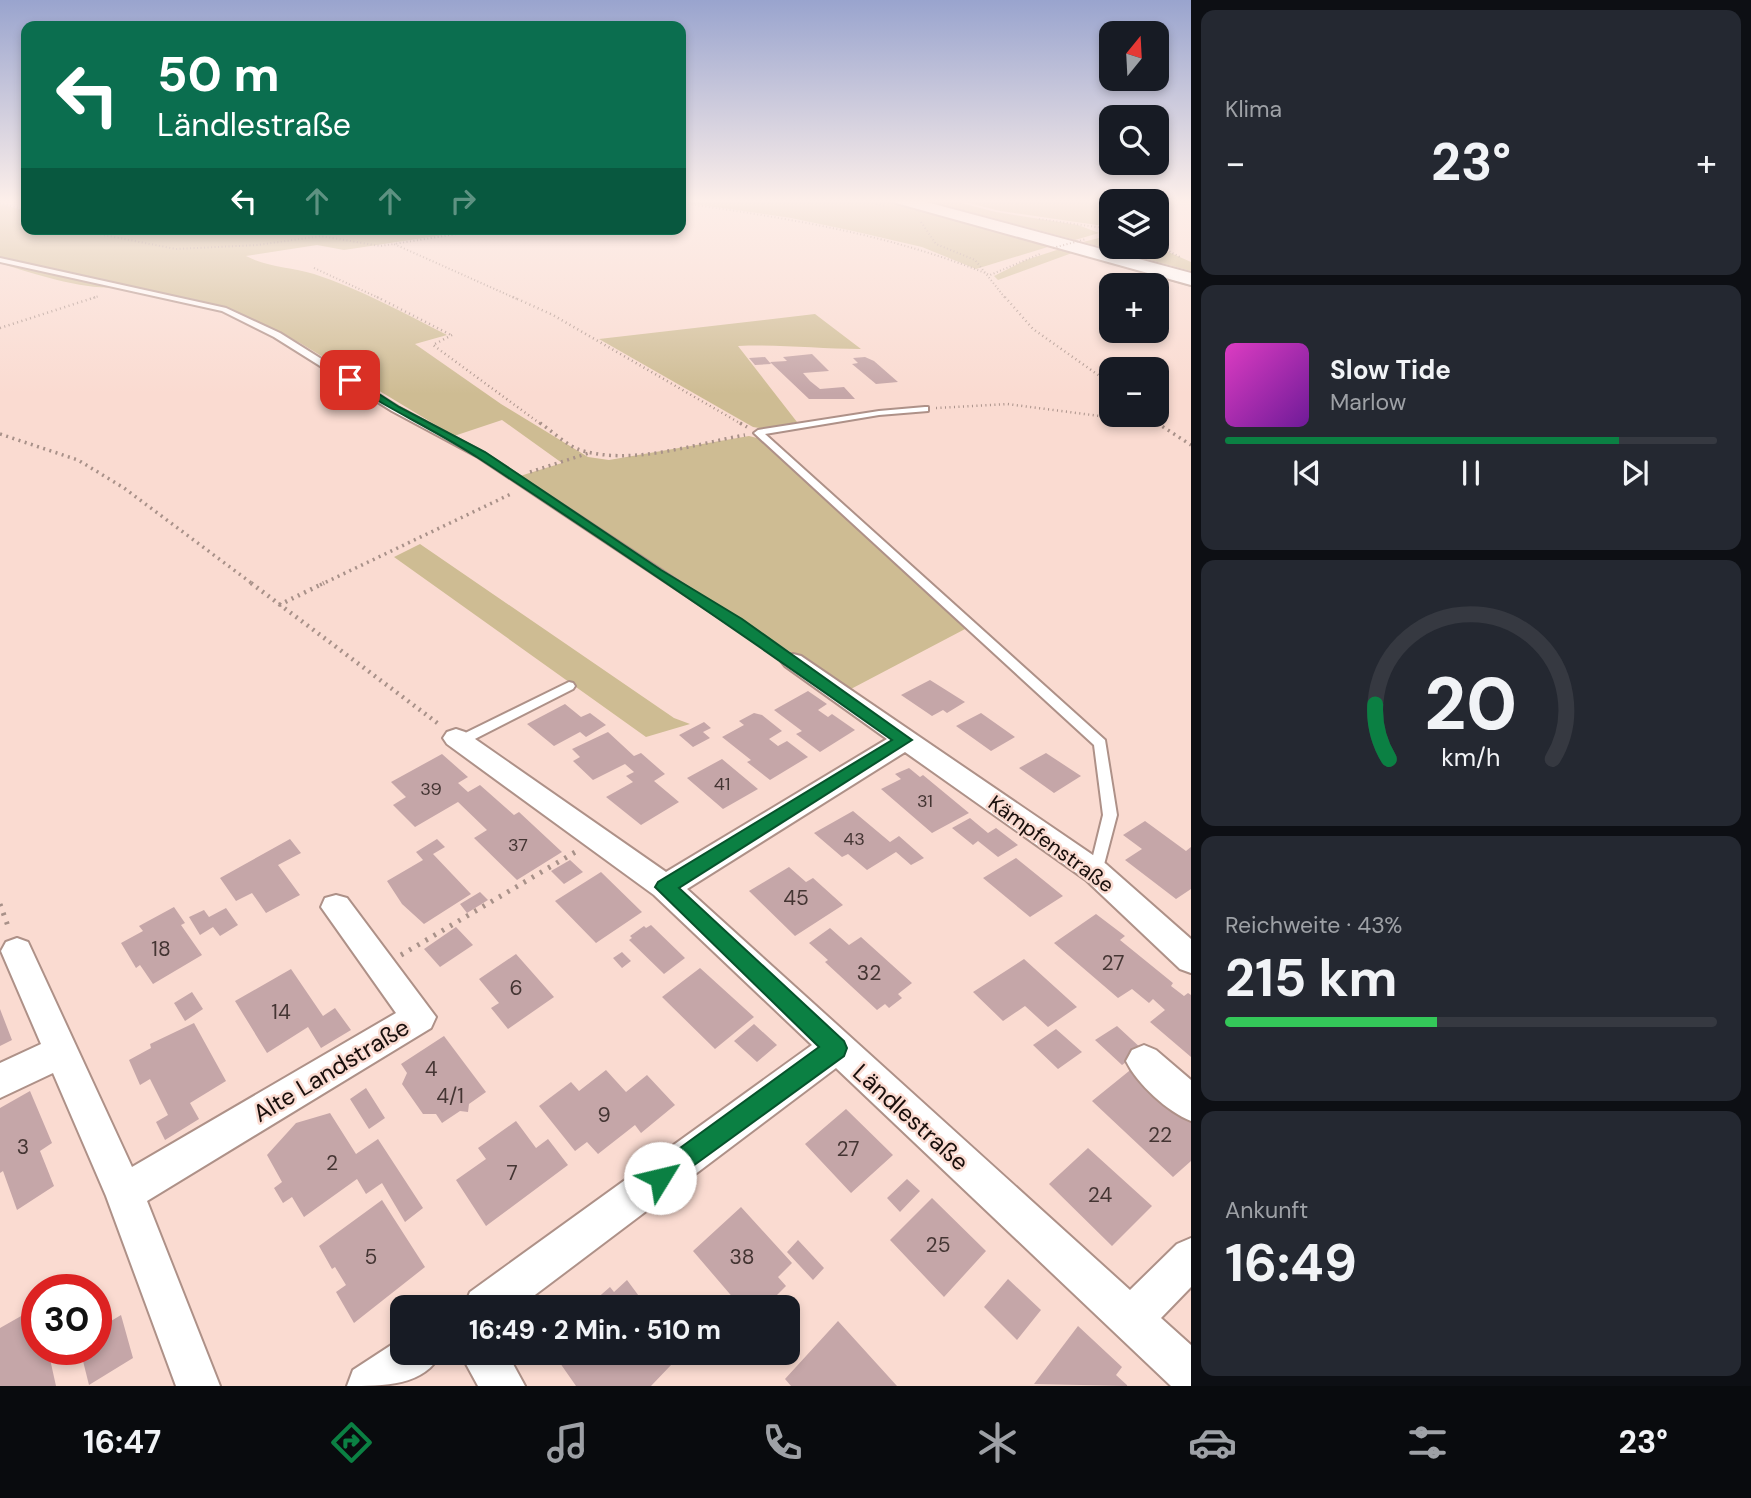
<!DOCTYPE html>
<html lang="de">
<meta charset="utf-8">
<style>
:root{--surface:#171b24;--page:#242831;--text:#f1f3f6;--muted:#9ea1a6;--line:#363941;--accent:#0b8043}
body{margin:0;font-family:"DM Sans",sans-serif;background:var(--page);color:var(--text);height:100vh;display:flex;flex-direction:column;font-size:26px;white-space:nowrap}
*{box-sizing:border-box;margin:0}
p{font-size:23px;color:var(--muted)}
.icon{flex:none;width:38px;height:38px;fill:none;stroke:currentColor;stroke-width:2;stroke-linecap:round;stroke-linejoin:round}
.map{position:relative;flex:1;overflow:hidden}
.sheet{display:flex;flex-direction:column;gap:10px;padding:10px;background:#0d0f14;width:560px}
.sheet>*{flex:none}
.hud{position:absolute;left:21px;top:21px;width:665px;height:214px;border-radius:14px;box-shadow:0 4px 10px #0003;background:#0b6e4f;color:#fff;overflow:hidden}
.needle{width:46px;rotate:18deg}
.controls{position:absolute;left:1099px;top:21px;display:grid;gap:14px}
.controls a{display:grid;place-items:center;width:70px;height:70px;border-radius:14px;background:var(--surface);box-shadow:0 4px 10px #0003;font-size:35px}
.speed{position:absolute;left:21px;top:1274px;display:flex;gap:14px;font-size:35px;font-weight:700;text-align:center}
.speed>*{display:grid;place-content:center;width:91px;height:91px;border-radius:50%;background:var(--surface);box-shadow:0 4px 10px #0003;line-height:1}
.speed .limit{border:10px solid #d22;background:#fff;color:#111}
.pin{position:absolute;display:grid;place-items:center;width:60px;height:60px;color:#fff;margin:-30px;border-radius:14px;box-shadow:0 4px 10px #0006}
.me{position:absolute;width:77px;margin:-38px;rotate:54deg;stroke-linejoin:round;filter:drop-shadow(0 0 5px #0008)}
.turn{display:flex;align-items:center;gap:24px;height:147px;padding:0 21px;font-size:32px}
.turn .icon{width:91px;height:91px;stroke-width:2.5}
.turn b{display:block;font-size:49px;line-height:60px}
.lanes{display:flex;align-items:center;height:66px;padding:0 21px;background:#0003;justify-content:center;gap:35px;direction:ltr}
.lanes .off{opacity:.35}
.big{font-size:52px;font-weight:700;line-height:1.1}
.sheet .tile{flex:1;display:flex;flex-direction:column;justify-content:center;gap:10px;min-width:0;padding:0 24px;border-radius:14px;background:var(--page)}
.sheet .dial{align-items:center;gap:0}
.dial svg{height:182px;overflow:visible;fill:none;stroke:var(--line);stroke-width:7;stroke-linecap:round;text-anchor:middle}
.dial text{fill:var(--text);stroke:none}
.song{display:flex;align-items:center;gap:21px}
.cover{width:84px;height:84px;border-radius:10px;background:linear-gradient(135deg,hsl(310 70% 55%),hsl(280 70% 35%))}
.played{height:7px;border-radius:4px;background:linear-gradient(90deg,var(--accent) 80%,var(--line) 80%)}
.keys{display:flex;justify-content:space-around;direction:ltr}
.heat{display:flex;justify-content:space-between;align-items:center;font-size:38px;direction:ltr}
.charge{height:10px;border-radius:5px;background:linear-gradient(90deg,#34c759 43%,var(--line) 0)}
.trip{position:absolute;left:390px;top:1295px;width:410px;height:70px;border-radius:14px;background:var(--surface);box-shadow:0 4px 10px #0003;font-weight:700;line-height:70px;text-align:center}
.menu{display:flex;height:112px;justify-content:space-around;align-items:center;background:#090b0e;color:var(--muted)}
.menu .icon{width:49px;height:49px}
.menu .on{color:var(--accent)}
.menu b{font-size:32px;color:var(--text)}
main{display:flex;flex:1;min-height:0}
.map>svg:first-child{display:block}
.green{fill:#cebc93}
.building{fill:#c5a6a8}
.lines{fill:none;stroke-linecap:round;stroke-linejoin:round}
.service-casing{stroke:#ae9188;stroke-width:4}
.minor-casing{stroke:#ae9188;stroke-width:4}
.trunk-casing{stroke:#ae9188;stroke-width:4}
.path-far4{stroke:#a89189;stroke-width:2;stroke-dasharray:1 2.5;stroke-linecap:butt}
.path-far3{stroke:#a89189;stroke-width:2.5;stroke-dasharray:1 3.5;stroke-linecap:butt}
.path-far2{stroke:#a89189;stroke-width:3.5;stroke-dasharray:2 4.5;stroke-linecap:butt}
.path-far1{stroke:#a89189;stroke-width:4.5;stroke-dasharray:2 5;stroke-linecap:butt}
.path{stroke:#a89189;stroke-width:5;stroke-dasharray:2.5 7;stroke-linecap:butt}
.service{fill:#fff;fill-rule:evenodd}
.minor{fill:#fff;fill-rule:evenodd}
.trunk{fill:#fff;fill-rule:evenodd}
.path-bridge{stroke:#a89189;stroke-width:2;stroke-dasharray:1 2.5;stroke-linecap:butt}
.route{fill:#0b8043;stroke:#07532c;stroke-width:2}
.labels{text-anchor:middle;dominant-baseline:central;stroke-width:5;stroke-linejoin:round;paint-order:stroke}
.number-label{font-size:18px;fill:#443533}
.street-label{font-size:21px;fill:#190f0c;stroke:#fadbd1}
.near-number-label{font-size:21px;fill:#443533}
.near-street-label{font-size:24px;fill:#190f0c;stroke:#fadbd1}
</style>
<main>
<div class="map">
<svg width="1191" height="1386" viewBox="0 0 1191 1386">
<rect width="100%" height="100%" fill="#fadbd1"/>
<path class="green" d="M681 200H886L1051 246 976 269 922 247 853 231 791 218 681 202Z
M926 200H949L996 212 1078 225 1099 233 1075 240Z
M958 200H1168L1111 201V225H1097L1000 211Z
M0 204 26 211V229H483L344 250 317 245 246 256C267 267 291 267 314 274 360 289 404 313 447 335L415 344 501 404 588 457 609 460 749 436 765 440 967 628 849 690 520 476 562 463 502 420 454 436 300 343 227 308 123 285C98 295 27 272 0 263Z
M1111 235V247H1157L1191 262V271L1083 242Z
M1066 247 1191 281V287L1072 253 998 280 994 276 1026 260Z
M815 314 861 349C819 349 780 344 738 346L797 422 765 429 753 427 599 339Z
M420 544 674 718 690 724 646 737 394 557Z"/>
<path class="building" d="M812 354 829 371 803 373 810 381 820 389 844 387 855 399H809L770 362 787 361 783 357Z
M765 357 771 364 755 365 749 358Z
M865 357 874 361 898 382 876 384 852 364 858 363 853 358Z
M930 680 965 702 947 713 943 710 932 716 901 695Z
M808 691 827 704 818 710 828 717 832 714 855 730 820 752 796 734 802 731 774 710Z
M565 704 581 717 590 713 606 725 586 737 580 732 554 746 527 724Z
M754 713 762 715 782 731 769 739 778 746 787 741 808 757 770 780 747 762 751 760 722 737 744 725 739 721Z
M981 713 1015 737 991 751 956 726Z
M704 722 711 728 703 732 710 738 693 747 679 735Z
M608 732 634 756 641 753 665 774 654 781 679 802 641 825 606 797 633 782 626 776 634 772 625 764 593 780 573 761 580 757 572 749Z
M1046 753 1081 776 1054 793 1019 768Z
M442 754 468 777 458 783 468 792 480 785 514 815 519 812 562 852 517 880 474 838 487 830 458 802 415 827 393 805 406 797 391 782Z
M722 759 758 789 723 809 687 778Z
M909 768 920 777 923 775 969 813 932 833 881 789 901 779 895 774Z
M853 811 890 842 899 836 924 858 911 865 896 852 867 870 848 854 842 857 814 833Z
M970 818 988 833 996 828 1018 845 998 857 978 841 973 845 952 828Z
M1145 821 1186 851 1191 847V889L1176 899 1125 860 1142 849 1123 835Z
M290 839 301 853 278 865 300 895 266 913 252 893 236 901 220 878Z
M437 839 445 847 433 854 471 894 424 924 402 904 387 881 423 860 416 852Z
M1016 858 1063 896 1030 917 983 878Z
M570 860 583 872 564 884 551 871Z
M789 867 806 882 813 878 843 905 795 936 749 891Z
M601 872 642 912 596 943 555 901Z
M480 892 488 900 467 913 460 904Z
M174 907 185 923 181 925 202 955 153 984 140 965 136 968 121 943 143 931 139 926Z
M226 908 238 925 220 936 213 927 200 935 189 917 204 910 209 917Z
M1096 914 1125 936 1120 940 1173 983 1171 986 1184 996 1188 993 1191 995V1057L1150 1022 1165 1010 1153 999 1149 1003 1132 989 1118 998 1054 943Z
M651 925 685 958 664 974 629 940 632 938 630 936 644 926 646 928Z
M456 927 473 945 440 967 424 949Z
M830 928 849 945 861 937 912 983 898 994 902 998 889 1008 885 1004 877 1010 825 962 828 960 809 943Z
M622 952 631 961 622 968 613 958Z
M516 954 554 997 508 1029 491 1008 499 1003 479 979Z
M1024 959 1077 1007 1048 1027 1025 1006 1003 1021 973 992Z
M700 968 754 1017 715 1049 662 997Z
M291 969 323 1016 335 1008 351 1030 321 1048 308 1027 267 1053 235 1001Z
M192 992 203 1009 185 1021 174 1003Z
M0 1009 12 1040 0 1046Z
M194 1023 226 1081 190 1103 199 1119 165 1140 156 1122 168 1115 150 1079 140 1085 129 1060 151 1048 150 1044Z
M754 1024 777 1045 757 1062 734 1041Z
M1117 1026 1143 1050 1122 1065 1095 1040Z
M1056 1029 1082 1052 1058 1069 1033 1045Z
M444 1036 486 1092 469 1104 468 1112 460 1111 442 1123 436 1114H423L402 1084 407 1073 401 1064Z
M1139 1063 1191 1109V1161L1173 1177 1092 1101Z
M606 1070 626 1092 647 1075 675 1105 641 1133 635 1125 598 1154 587 1142 575 1151 539 1106 571 1082 579 1091Z
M366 1088 385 1118 369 1129 350 1099Z
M30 1091 52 1143 40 1151 54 1186 17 1210 3 1171 0 1173V1108Z
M846 1109 893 1155 851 1193 805 1144Z
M330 1113 356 1154 378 1139 423 1208 405 1222 382 1183 366 1194 357 1179 304 1217 292 1197 283 1203 274 1188 282 1182 267 1155 296 1123Z
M516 1121 536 1148 548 1139 568 1165 486 1226 456 1180 486 1159 478 1148Z
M1088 1148 1152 1206 1112 1246 1049 1184Z
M907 1179 920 1191 900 1212 887 1198Z
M932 1198 986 1251 944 1297 890 1240Z
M382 1200 425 1267 354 1323 336 1292 346 1285 335 1267 332 1269 319 1246Z
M741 1207 792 1263 778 1277 786 1286 769 1303 762 1295 750 1307H741L693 1251Z
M798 1240 824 1268 813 1280 787 1252Z
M1008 1279 1041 1310 1017 1340 984 1307Z
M627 1280 647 1307H587L610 1287 614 1292Z
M37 1307V1349H67L50 1359 56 1386H0V1328Z
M121 1315 133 1358 89 1385 80 1349H96V1330Z
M838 1321 897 1386H791L785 1379Z
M1078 1326 1122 1367 1116 1375 1128 1386 1034 1384Z
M553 1353H663L672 1364 651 1386H576Z"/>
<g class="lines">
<defs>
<path id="service" d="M0 258 226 308 280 333 398 407 484 453 799 661 793 665 789 664 478 457 392 411 274 337 222 311 0 262Z
M925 407H928V411L879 415 765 434 1105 740 1117 815 1101 876 1096 878 1091 876 1089 872 1103 815 1094 745 754 433 758 430 879 411Z
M569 682 573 683 575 686 573 689 465 744H455L454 741 455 738Z"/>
<path id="minor" d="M793 654 801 656 1106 864 1191 939V973L1180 969 1086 880 905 752 687 889 1130 1290 1177 1244 1191 1238V1287L1161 1318 1191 1345V1386H1171L836 1068 519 1307H464L470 1292 812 1045 654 895 447 744 443 738 447 732 456 729 465 732 666 872 887 739 785 666 781 661 785 656Z
M336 895 347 898 436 1017 431 1028 147 1201 220 1386H176L106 1196 53 1073 0 1098V1063L41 1044 1 951 6 942 17 938 28 942 132 1167 396 1013 321 907 325 898Z
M1144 1045 1156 1050 1191 1080V1121C1168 1112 1137 1084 1126 1061L1132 1050Z
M402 1338V1353H441C425 1386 384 1386 347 1386L353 1370Z
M460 1353H507L525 1386H478Z"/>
<path id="trunk" d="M894 200H919L1191 273V285L896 203Z"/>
</defs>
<use href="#service" class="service-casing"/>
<use href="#minor" class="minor-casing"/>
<use href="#trunk" class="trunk-casing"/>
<path class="path-far4" d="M863 200 885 206
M1157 202 1172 200
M0 203 26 210
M681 203C787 218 890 234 990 275L1040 254
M1039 219 1111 229
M921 222 936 244 975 260 1006 299
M73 229 176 249 258 245 321 236 380 246 394 244
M487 229 394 244 517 299
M1157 245 1180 257
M314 268 381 299
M90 299 99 296"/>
<path class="path-far3" d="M377 297 451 335
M513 297 553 315 743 425
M1005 297 1033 329 1111 384
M0 328 96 297
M452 335 433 345 542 425
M936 408 1007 404 1154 423
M1145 415 1160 425"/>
<path class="path-far2" d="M540 423C552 431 566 445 580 450 632 466 694 444 745 435
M740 423 747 427
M1157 423 1191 445
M0 434 78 460 124 488 254 585
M530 472 589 453
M320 585 513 493"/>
<path class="path-far1" d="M251 583 440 725
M279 605 324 583"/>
<path class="path" d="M0 904 9 929
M401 955 577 851"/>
<use href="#service" class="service"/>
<use href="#minor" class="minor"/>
<use href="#trunk" class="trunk"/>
<path class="path-bridge" d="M1053 248 1086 239"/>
</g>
<linearGradient id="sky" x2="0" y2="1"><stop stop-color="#99a4ce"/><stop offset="0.51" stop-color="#fdefea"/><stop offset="1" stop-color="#fdefea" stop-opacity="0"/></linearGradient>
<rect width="1191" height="394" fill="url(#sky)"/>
<path class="route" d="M347 378H354L399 407 485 452 661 570 742 619 912 740 679 888 844 1041 847 1048 844 1056 660 1190 651 1187 648 1178 651 1169 819 1047 655 887 658 882 892 740C756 643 619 550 480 459 437 431 390 410 347 382Z"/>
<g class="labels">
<g class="number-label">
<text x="722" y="784">41</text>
<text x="431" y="789">39</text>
<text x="925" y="801">31</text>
<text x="854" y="839">43</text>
<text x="518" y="845">37</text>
</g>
<g class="street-label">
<text transform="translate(1051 844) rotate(36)">Kämpfenstraße</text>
</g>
<g class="near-number-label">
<text x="796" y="898">45</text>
<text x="161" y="949">18</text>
<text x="1113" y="963">27</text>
<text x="869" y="973">32</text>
<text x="516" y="988">6</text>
<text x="281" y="1012">14</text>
<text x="431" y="1069">4</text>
<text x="450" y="1096">4/1</text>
<text x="604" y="1115">9</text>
<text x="1160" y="1135">22</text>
<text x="23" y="1147">3</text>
<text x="848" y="1149">27</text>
<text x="332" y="1163">2</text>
<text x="512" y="1173">7</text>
<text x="1100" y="1195">24</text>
<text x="938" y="1245">25</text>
<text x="371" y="1257">5</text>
<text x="742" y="1257">38</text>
</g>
<g class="near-street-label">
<text transform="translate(331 1070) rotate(-31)">Alte Landstraße</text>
<text transform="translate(911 1117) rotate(42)">Ländlestraße</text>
</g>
</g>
</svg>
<div class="controls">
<a><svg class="needle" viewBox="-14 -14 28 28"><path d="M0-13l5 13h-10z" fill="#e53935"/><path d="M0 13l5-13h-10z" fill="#9ea1a6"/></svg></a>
<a><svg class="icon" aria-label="search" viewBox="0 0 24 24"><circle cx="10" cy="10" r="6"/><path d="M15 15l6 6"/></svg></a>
<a><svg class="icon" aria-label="layers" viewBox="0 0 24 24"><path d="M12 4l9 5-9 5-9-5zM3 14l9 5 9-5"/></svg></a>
<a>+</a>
<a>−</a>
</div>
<div class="speed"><div class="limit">30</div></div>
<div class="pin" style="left:350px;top:380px;background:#d93025"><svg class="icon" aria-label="arrive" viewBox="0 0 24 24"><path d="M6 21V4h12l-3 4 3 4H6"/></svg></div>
<svg class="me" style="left:660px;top:1178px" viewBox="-20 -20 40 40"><circle r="19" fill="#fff"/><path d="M0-13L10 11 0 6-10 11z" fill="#0b8043"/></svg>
<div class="trip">16:49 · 2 Min. · 510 m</div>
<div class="hud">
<div class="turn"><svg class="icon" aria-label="left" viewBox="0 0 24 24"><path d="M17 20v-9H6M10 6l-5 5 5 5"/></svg><div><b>50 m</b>Ländlestraße</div></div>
<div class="lanes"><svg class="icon" aria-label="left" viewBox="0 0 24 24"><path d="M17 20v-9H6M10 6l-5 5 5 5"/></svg><svg class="icon off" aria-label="ahead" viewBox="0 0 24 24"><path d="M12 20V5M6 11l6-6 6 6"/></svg><svg class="icon off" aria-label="ahead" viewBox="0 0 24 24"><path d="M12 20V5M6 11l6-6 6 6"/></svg><svg class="icon off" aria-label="right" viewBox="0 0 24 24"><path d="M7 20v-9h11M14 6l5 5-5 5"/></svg></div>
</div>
</div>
<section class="sheet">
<div class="tile"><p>Klima</p>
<div class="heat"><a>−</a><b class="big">23°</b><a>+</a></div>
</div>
<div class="tile">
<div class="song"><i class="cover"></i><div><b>Slow Tide</b><p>Marlow</p></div></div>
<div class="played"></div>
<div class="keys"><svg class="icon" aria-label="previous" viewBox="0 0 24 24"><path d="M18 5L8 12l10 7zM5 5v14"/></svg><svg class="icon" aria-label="pause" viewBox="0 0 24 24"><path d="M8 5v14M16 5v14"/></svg><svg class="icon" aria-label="next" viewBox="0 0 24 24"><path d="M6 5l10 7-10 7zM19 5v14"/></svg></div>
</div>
<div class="tile dial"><svg viewBox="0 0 100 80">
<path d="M14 69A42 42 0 1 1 86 69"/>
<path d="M14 69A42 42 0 0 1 8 45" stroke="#0b8043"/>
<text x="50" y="56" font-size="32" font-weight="700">20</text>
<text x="50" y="72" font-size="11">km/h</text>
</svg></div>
<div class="tile"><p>Reichweite · 43%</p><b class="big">215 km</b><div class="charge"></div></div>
<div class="tile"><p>Ankunft</p><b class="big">16:49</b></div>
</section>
</main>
<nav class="menu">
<b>16:47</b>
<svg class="icon on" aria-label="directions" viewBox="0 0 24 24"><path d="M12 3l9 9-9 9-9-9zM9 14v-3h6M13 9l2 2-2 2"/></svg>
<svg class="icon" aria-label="music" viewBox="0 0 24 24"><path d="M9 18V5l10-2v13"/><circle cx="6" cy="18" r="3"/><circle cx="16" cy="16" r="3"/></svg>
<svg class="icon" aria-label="phone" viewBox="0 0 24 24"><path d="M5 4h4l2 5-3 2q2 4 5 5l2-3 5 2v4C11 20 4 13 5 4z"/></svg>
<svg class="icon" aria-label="climate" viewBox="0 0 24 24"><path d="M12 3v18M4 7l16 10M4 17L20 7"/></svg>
<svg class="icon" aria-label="car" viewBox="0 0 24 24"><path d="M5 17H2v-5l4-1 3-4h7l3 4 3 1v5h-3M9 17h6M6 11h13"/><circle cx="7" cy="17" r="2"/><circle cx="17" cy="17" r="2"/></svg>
<svg class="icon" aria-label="filters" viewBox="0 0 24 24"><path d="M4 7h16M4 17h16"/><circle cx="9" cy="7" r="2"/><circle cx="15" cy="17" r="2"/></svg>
<b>23°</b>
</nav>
